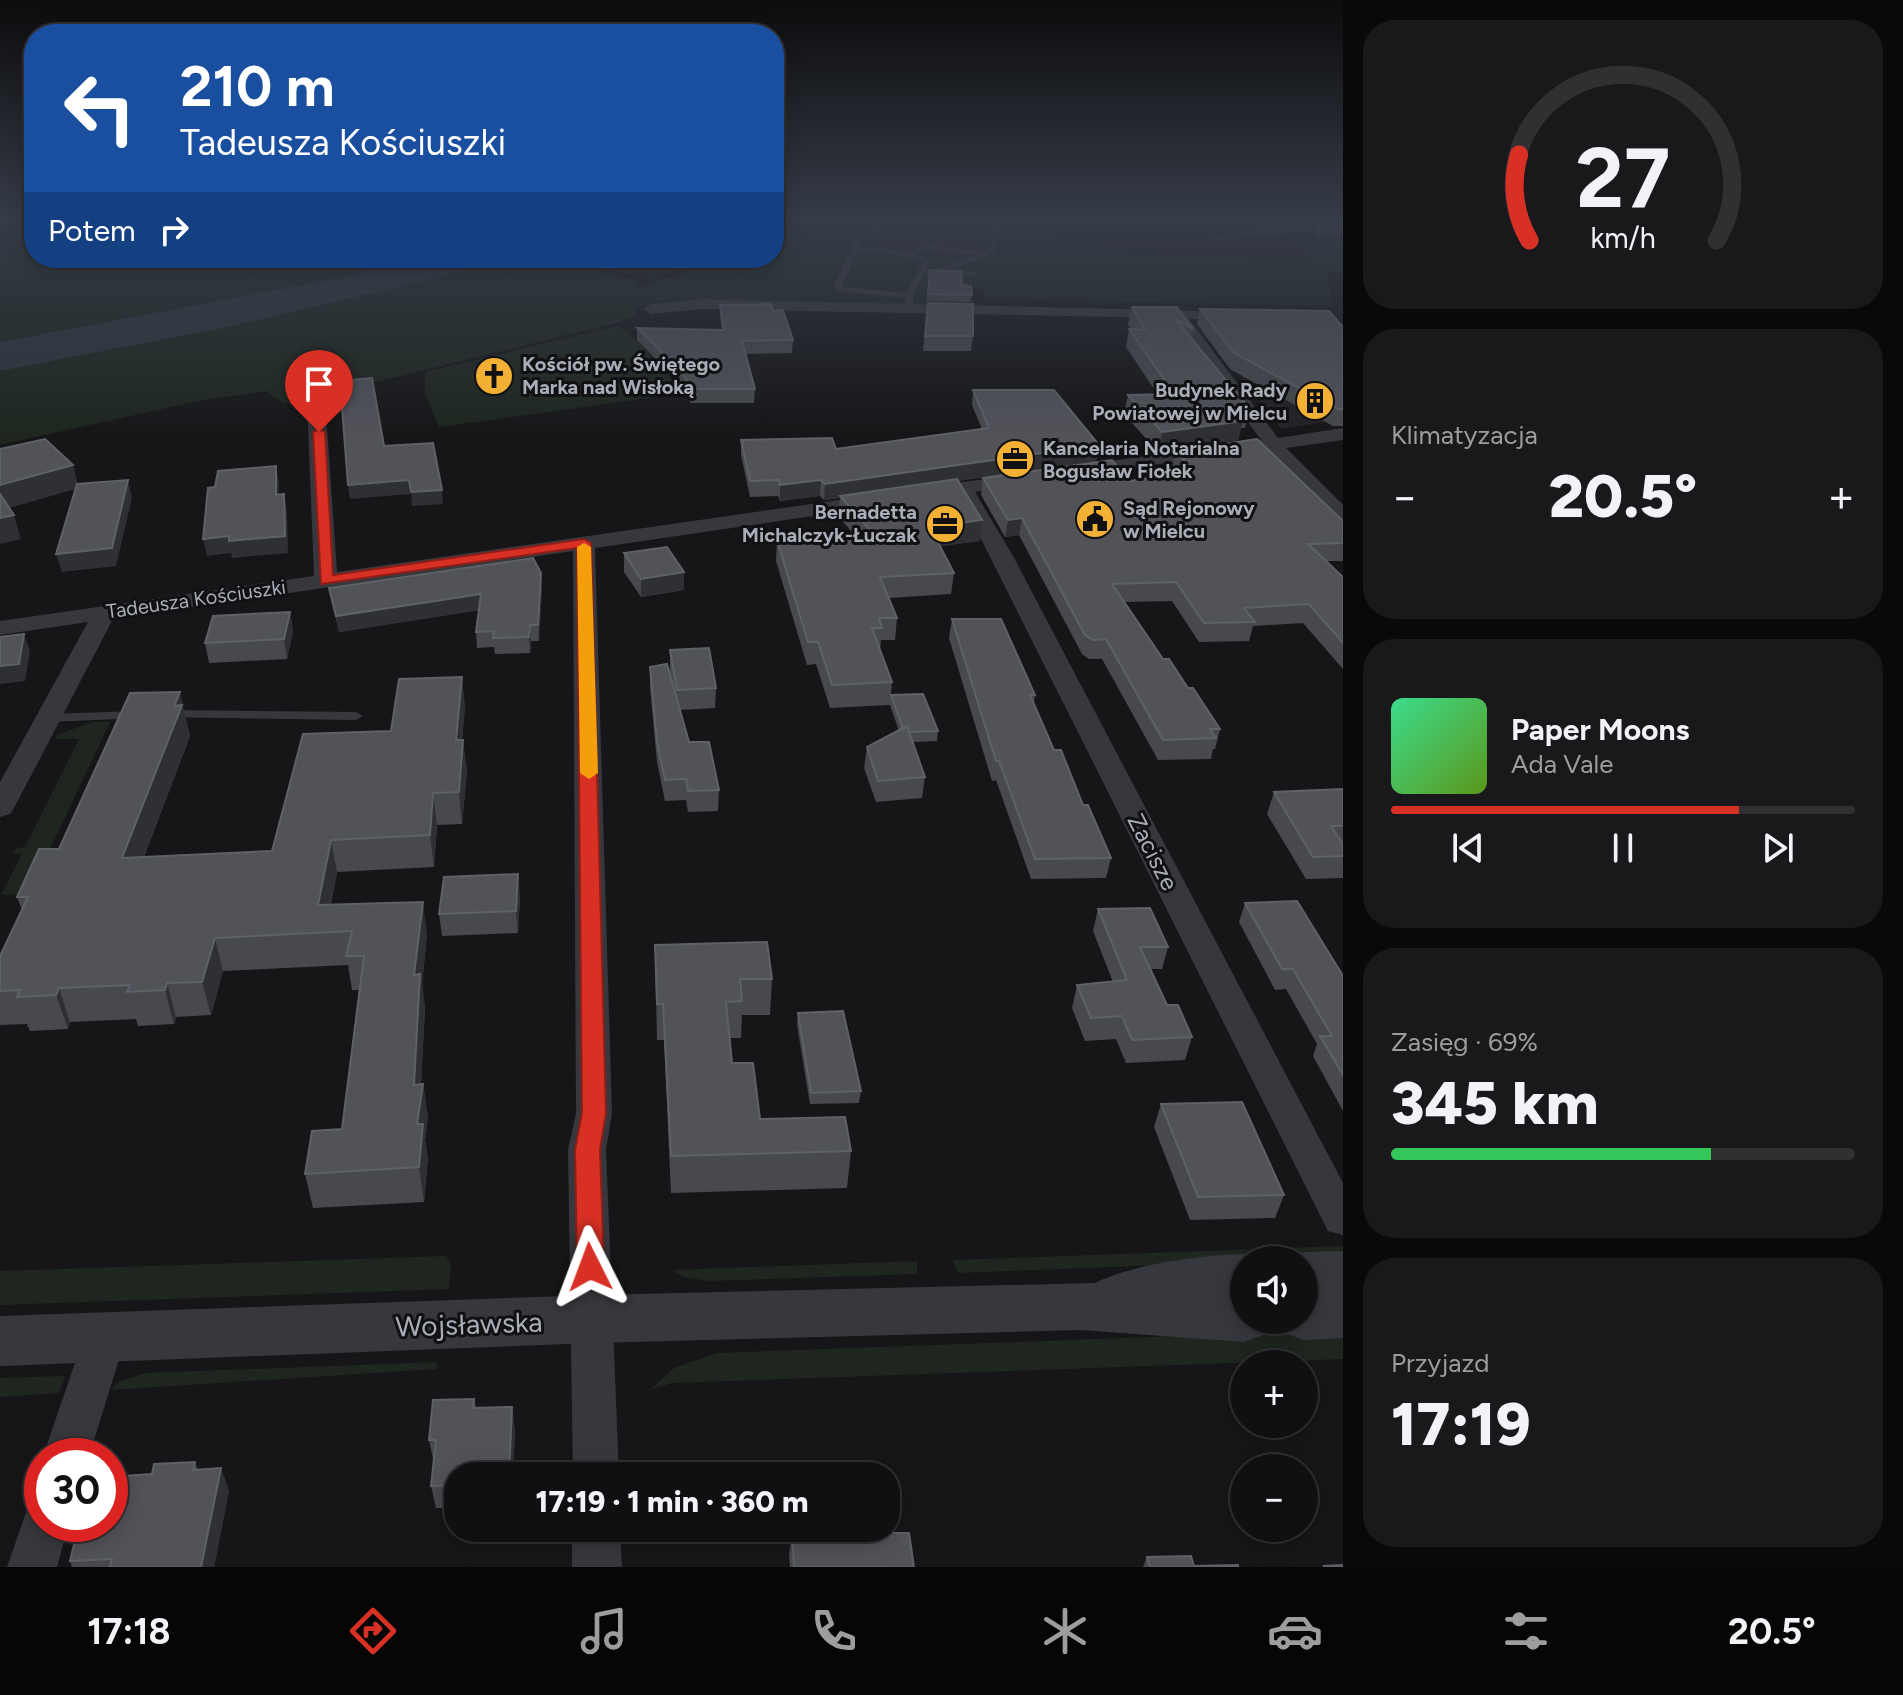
<!DOCTYPE html>
<html lang="pl">
<meta charset="utf-8">
<style>
:root{--surface:#101012;--page:#19191b;--text:#f1f3f6;--muted:#9c9d9f;--line:#303032;--accent:#d93025}
body{margin:0;font-family:Figtree,sans-serif;background:var(--page);color:var(--text);height:100vh;display:flex;flex-direction:column;font-size:30px;white-space:nowrap}
*{box-sizing:border-box;margin:0}
p{font-size:26px;color:var(--muted)}
.icon{flex:none;width:44px;height:44px;fill:none;stroke:currentColor;stroke-width:2;stroke-linecap:round;stroke-linejoin:round}
.map{position:relative;flex:1;overflow:hidden}
.panel{display:flex;flex-direction:column;gap:20px;padding:20px;background:#09090a;width:560px}
.panel>*{flex:none}
.hud{position:absolute;left:24px;top:24px;width:760px;height:244px;border-radius:32px;box-shadow:0 4px 20px #0003,0 0 0 2px var(--line);background:#1a4fa0;color:#fff;overflow:hidden}
.controls{position:absolute;left:1230px;top:1246px;display:grid;gap:16px}
.controls a{display:grid;place-items:center;width:88px;height:88px;border-radius:50%;background:var(--surface);box-shadow:0 4px 20px #0003,0 0 0 2px var(--line);font-size:40px}
.speed{position:absolute;left:24px;top:1438px;display:flex;gap:16px;font-size:40px;font-weight:700;text-align:center}
.speed>*{display:grid;place-content:center;width:104px;height:104px;border-radius:50%;background:var(--surface);box-shadow:0 4px 20px #0003,0 0 0 2px var(--line);line-height:1}
.speed .limit{border:12px solid #d22;background:#fff;color:#111}
.pin{position:absolute;display:grid;place-items:center;width:68px;height:68px;color:#fff;margin:-82px -34px;border-radius:50% 50% 50% 0;rotate:-45deg;box-shadow:0 0 8px #0007}
.pin .icon{rotate:45deg}
.me{position:absolute;width:88px;margin:-44px;rotate:357deg;stroke-linejoin:round;filter:drop-shadow(0 0 6px #0008)}
.turn{display:flex;align-items:center;gap:28px;height:168px;padding:0 24px;font-size:36px}
.turn .icon{width:104px;height:104px;stroke-width:2.5}
.turn b{display:block;font-size:56px;line-height:68px}
.then{display:flex;align-items:center;height:76px;padding:0 24px;background:#0003;gap:16px;font-size:30px}
.big{font-size:60px;font-weight:800;line-height:1.1}
.panel .widget{flex:1;display:flex;flex-direction:column;justify-content:center;gap:12px;min-width:0;padding:0 28px;border-radius:32px;background:var(--page)}
.panel .dial{align-items:center;gap:0}
.dial svg{height:208px;overflow:visible;fill:none;stroke:var(--line);stroke-width:7;stroke-linecap:round;text-anchor:middle}
.dial text{fill:var(--text);stroke:none}
.song{display:flex;align-items:center;gap:24px}
.cover{width:96px;height:96px;border-radius:12px;background:linear-gradient(135deg,hsl(150 70% 55%),hsl(90 70% 35%))}
.played{height:8px;border-radius:4px;background:linear-gradient(90deg,var(--accent) 75%,var(--line) 75%)}
.keys{display:flex;justify-content:space-around;direction:ltr}
.heat{display:flex;justify-content:space-between;align-items:center;font-size:44px;direction:ltr}
.charge{height:12px;border-radius:6px;background:linear-gradient(90deg,#34c759 69%,var(--line) 0)}
.trip{position:absolute;left:444px;top:1462px;width:456px;height:80px;border-radius:32px;background:var(--surface);box-shadow:0 4px 20px #0003,0 0 0 2px var(--line);font-weight:800;line-height:80px;text-align:center}
.tabs{display:flex;height:128px;justify-content:space-around;align-items:center;background:#060607;color:var(--muted)}
.tabs .icon{width:56px;height:56px}
.tabs .on{color:var(--accent)}
.tabs b{font-size:36px;color:var(--text)}
main{display:flex;flex:1;min-height:0}
.map>svg:first-child{display:block}
.built{fill:#222225}
.green{fill:#1e261f}
.water{fill:#2c353c}
.lines{fill:none;stroke-linecap:round;stroke-linejoin:round}
.service{fill:#37383d;fill-rule:evenodd}
.minor{fill:#37383d;fill-rule:evenodd}
.tertiary{fill:#37383d;fill-rule:evenodd}
.wall{fill:#47494d}
.shaded-wall{fill:#2f3033}
.building{fill:#525359;stroke:#5f6168;stroke-width:2}
.route{fill:#d93025;stroke:#8d1f18;stroke-width:2}
.slow{fill:#f59e0b}
.labels{text-anchor:middle;dominant-baseline:central;stroke-width:6;stroke-linejoin:round;paint-order:stroke}
.far-poi-label{font-size:20px;font-weight:bold;fill:#a8adb8;stroke:#111113;text-anchor:start}
.far-street-label{font-size:20px;fill:#a8adb8;stroke:#111113}
.street-label{font-size:24px;fill:#a8adb8;stroke:#111113}
.near-street-label{font-size:28px;fill:#a8adb8;stroke:#111113}
</style>
<main>
<div class="map">
<svg width="1343" height="1567" viewBox="0 0 1343 1567">
<rect width="100%" height="100%" fill="#161618"/>
<path class="built" d="M883 218H978L981 250 986 251 958 257 826 240Z
M1237 370 1326 422 1281 429Z"/>
<path class="green" d="M0 218H34V258H418L344 277 0 342Z
M832 218H883L828 241 958 257 984 252 981 250 978 218H1103L1050 238 1132 253 1309 258 1296 240H1343V272H1327L1333 306 985 299V290L948 288 941 302H931L930 305 701 299 653 303 636 308 638 315 615 323 307 399 285 404 266 391 198 401 0 445V371L223 328 492 264 518 270 526 267 503 261C557 255 591 268 643 282L633 286 637 288 724 258H774V241Z
M1222 218H1341L1343 221 1237 231Z
M570 258H713L650 280Z
M618 326 633 337 684 393 439 427 425 394V372Z
M92 722H110L33 885 24 894 1 895 22 854 13 853 16 848 25 847 79 739H55L57 735Z
M1343 1246V1258L958 1273 952 1260Z
M446 1256 451 1264 449 1289 0 1305V1271Z
M917 1261V1274L709 1281 683 1277 672 1270Z
M1343 1330V1359L673 1383 651 1389 674 1368 717 1353Z
M437 1362V1369L110 1390 120 1381 146 1373Z
M65 1376 59 1393 0 1397V1378Z"/>
<path class="water" d="M418 258H521L223 328 0 371V342L344 277Z"/>
<g class="lines">
<path class="service" d="M903 218H911L860 239 859 247 881 248 906 253 928 245 985 253 988 252 995 233 989 218H995L1001 233 993 254 947 270 974 272 977 276 924 273 914 292 912 310 905 308 906 298 837 291 834 285 852 249 855 237ZM929 249 977 255 934 270 926 269 929 259 913 255ZM857 251 881 252 923 261 906 293 843 287 842 285Z
M168 710 356 712 363 716 356 720 163 717 161 714 163 711Z
M139 711 146 715 144 718 48 722 41 718 48 714Z"/>
<path class="minor" d="M1343 218V226L1218 241 1211 237 1282 223Z
M702 299 1243 312V318L1238 320 1189 319 1278 438 1343 428V440L1286 448 1343 505V523L1336 521 1268 450 1075 475 1072 471 1082 465 1261 440 1173 318 702 309 651 314 643 309 651 304Z
M316 394 325 399 337 572 874 495 884 501 874 507 595 548 612 1113 606 1150 619 1476H573L568 1150 576 1113 573 551 113 619 14 808 10 814 0 817V782L88 622 0 635V621L314 576 307 399Z
M1021 474 1028 476 1031 480 1028 484 975 492 1013 556 1343 1183V1235L1328 1231 964 505 955 495 927 499 917 493 927 487Z
M105 1318 120 1323 126 1337 89 1456H43L84 1337 90 1323Z
M42 1501V1524H69L57 1567H7L28 1507Z
M572 1528H620L622 1567H572Z"/>
<path class="tertiary" d="M1343 1251V1338L1304 1340 1285 1333 1279 1320H1304V1260L1285 1259 1304 1252Z
M1244 1254 1261 1260H1244V1320H1270L1263 1335 1244 1342 1081 1330 593 1343 0 1366V1316L593 1295 1095 1283C1134 1264 1200 1255 1244 1254Z"/>
</g>
<path class="wall" d="M1343 220V236H1317L1316 232 1319 223Z
M930 270 962 285 972 295 971 302 927 301Z
M928 303 973 336 971 351H923Z
M720 305 773 311 793 340 792 353 746 354 755 389 754 403H691L682 386 637 340V328L722 330 720 317Z
M1132 307H1177L1193 329 1191 338 1250 409 1245 428H1241L1238 440 1158 452 1124 414 1128 395H1158L1126 347 1129 329H1131L1128 324Z
M1200 309 1343 327V426H1333L1230 369 1197 324Z
M973 390 1099 445 1096 461 958 481 982 520 980 541 940 546 954 573 951 594 889 598 897 618 895 640H881L880 650 892 682 891 695 938 731 937 741 913 742 925 777 922 798 876 802 864 768 867 747 899 731 890 705 830 708 816 664 807 665 776 561 777 540 857 538 838 516 840 498 824 500 820 496 780 501 778 496 750 497 741 455V440L836 449 982 429 972 405Z
M1176 451 1343 521V561H1327L1343 577V669L1303 623 1253 626 1249 641 1199 642 1172 601 1125 602 1163 659 1220 729 1215 749H1213L1211 759 1158 760 1102 659H1089L1082 654 1019 535 1005 537 981 495 983 478 1130 481 1178 473 1172 467Z
M624 553 684 572V590L641 597 624 572Z
M329 588H542L539 641H531L530 653 495 654 494 647 477 648 476 632 479 610 339 632Z
M290 612 293 631 287 659 209 663 205 643Z
M952 619 1035 695 1034 703 1054 750 1111 858 1106 878 1031 879 996 780 992 781 949 638Z
M670 650 716 688 715 708 680 710 689 742 719 790 718 811 688 812 686 800 665 801 657 762 650 687V667L672 681 670 670Z
M465 706 462 740 467 770 462 824 437 825 434 867 337 872 331 904 427 934 422 984 425 1008 421 1084H423L428 1118 425 1140 428 1158 424 1202 313 1208 305 1174 342 1129 359 990H352L348 965 223 971 211 1015 176 1017 174 1024 138 1026 136 1019 70 1022 68 1029 30 1031 27 1024 0 1025V956L22 910 17 897 59 849 188 722 187 724 190 736 144 857 272 851 391 731Z
M1343 789V878L1306 879 1267 814 1274 792Z
M520 896 518 933 442 936 439 914Z
M1245 903 1343 976V1111L1313 1056 1317 1044 1286 989 1275 990 1239 922Z
M1098 909 1168 947 1162 969H1150L1167 1005 1192 1037 1185 1060 1126 1063 1116 1039 1085 1041 1072 1008 1077 985 1113 982 1093 931Z
M655 945 772 979 770 1015H742L741 1038H729L732 1063 760 1119 851 1151 847 1188 671 1193 664 1040H657Z
M798 1013 861 1091 859 1103 810 1104 797 1025Z
M1161 1104 1284 1195 1275 1218 1190 1220 1154 1127Z
M474 1399 476 1408 515 1430 513 1476H458V1508H436L431 1486 434 1463 429 1440Z
M195 1462 198 1470 229 1490 214 1567H72L70 1561 152 1474Z
M792 1533 914 1567H790L789 1556Z
M1147 1557 1194 1566 1238 1567H1143Z"/>
<path class="shaded-wall" d="M1243 421 1238 440 1158 452 1162 432Z
M1099 445 1096 461 824 500 825 484Z
M73 465 79 488 2 510 0 503V485Z
M276 466 279 482 278 511 276 495Z
M128 480 132 498 116 566 62 572 56 554Z
M409 480 410 494 350 499 348 485Z
M821 480 820 496 780 501V485Z
M442 490 443 504 412 506 411 492Z
M284 494 287 511 288 553 232 558 231 553 207 556 203 539 229 536Z
M14 515 21 539 0 544V518Z
M1022 518 1019 535 1005 537 1008 520Z
M982 520 980 541 928 548 930 527Z
M684 572V590L641 597V579Z
M541 573 542 588 539 641 538 625Z
M481 594 482 610 339 632 336 616Z
M290 612 293 631 287 659 284 639Z
M530 625 531 641 530 653 529 637Z
M24 634 30 651 25 681 0 684V666Z
M462 677 465 706 459 771 456 740Z
M180 692 190 736 131 890 122 858 174 706Z
M463 740 467 770 462 824 459 792Z
M433 793 437 825 434 867 430 835Z
M331 840 337 872 325 933 318 905Z
M518 874 520 896 518 933 516 911Z
M423 902 427 934 422 984 425 1008 420 1105 423 1084 428 1118 425 1140 428 1158 424 1202 419 1167 414 1085V975Z
M215 938 223 971 211 1015 202 982Z
M167 983 176 1017 174 1024 165 990Z
M59 988 70 1022 68 1029 56 995Z
M512 1407 515 1430 513 1476H509Z
M221 1468 229 1490 214 1567H201Z"/>
<path class="building" d="M1343 220V227L1320 228 1319 223Z
M930 270 961 271 962 285 971 286 972 295 928 294Z
M928 303 973 304V336H925Z
M771 304 773 311 783 310 793 340 742 341 755 389H691L682 372 637 328 724 330 720 305Z
M1132 307H1177L1193 329 1175 319 1250 409 1229 408 1243 421 1162 432 1128 395 1174 394 1129 329 1145 330Z
M1200 309 1329 311 1343 327V409H1338L1234 353Z
M372 378 384 446 433 443 442 490 411 492 409 480 348 485 340 381Z
M973 390H1054L1099 445 825 484 821 480 780 485 779 480 750 481 741 440 832 438 836 449 989 428Z
M45 439 73 465 0 485V449Z
M1257 439 1343 521V543L1308 544 1343 577V643L1309 604 1244 608 1255 622 1204 623 1176 582 1112 584 1163 659H1169L1188 688H1193L1220 729H1210L1216 738 1163 740 1106 639 1093 640 1085 635 1022 518 1008 520 983 478 1112 460 1130 481 1194 471 1176 451Z
M276 466V495L284 494 285 536 229 541V536L203 539 208 488 215 487 218 471Z
M957 479 982 520 930 527 954 573 880 577 897 618H879L882 628H872L892 682 832 685 818 642H808L777 540 876 537 840 496Z
M128 480 112 548 56 554 77 484Z
M0 494 14 515 0 518Z
M667 547 684 572 641 579 624 553Z
M533 558 541 573 538 625H530L529 637 493 638 494 631 476 632 481 594 336 616 329 588Z
M290 612 284 639 205 643 213 616Z
M952 619H1001L1035 695H1030L1054 750H1061L1083 805H1088L1111 858 1035 859 999 761H996Z
M24 634 19 664 0 666V637Z
M709 648 716 688 677 690 670 650Z
M667 664 689 742H709L719 790 688 791 686 779 665 780 657 742 650 667Z
M462 677 456 740H463L459 792 433 793 430 835 331 840 318 905 423 902 414 975 420 974 414 1085 423 1084 417 1124H423L419 1167 305 1174 312 1131 342 1129 364 956H346L352 931 215 938 202 982 167 983 165 990 127 992 130 985 59 988 56 995 17 997 20 990 0 991V956L28 897H17L39 849H59L130 693 180 692 174 706 182 705 122 858 272 851 303 734 391 731 399 679Z
M923 694 938 731 909 732 907 726 903 729 891 695Z
M907 726 925 777 878 781 867 747Z
M1343 789V826H1331L1343 844V856L1313 857 1274 792Z
M518 874 516 911 439 914 444 877Z
M1297 901 1343 976V1075L1320 1036H1332L1293 969H1282L1245 903Z
M1150 908 1168 947H1140L1167 1005H1178L1192 1037 1132 1040 1122 1016 1091 1018 1077 985 1127 980 1098 909Z
M767 942 772 979H740L742 1001 726 1002 732 1063H753L760 1119 845 1117 851 1151 671 1156 663 1004H657L655 945Z
M843 1011 861 1091 811 1093 798 1013Z
M1242 1102 1284 1195 1198 1197 1161 1104Z
M474 1399 473 1408 512 1407 509 1476H458V1485L431 1486 436 1440H429L433 1400Z
M195 1462 193 1470 221 1468 201 1567H110L112 1559 70 1561 79 1524H110V1477L152 1474 154 1464Z
M792 1533H909L914 1567H794Z
M1191 1556 1194 1566 1238 1565V1567H1150L1147 1557Z
M1343 1565V1567L1323 1566Z"/>
<linearGradient id="sky" x2="0" y2="1"><stop stop-color="#0c0c0d"/><stop offset="0.5" stop-color="#363c48"/><stop offset="1" stop-color="#363c48" stop-opacity="0"/></linearGradient>
<rect width="1343" height="437" fill="url(#sky)"/>
<path class="route" d="M319 429 325 432 333 575 584 539 591 543 606 1113 600 1150 604 1267 600 1275 590 1278 581 1275 577 1267 575 1150 582 1113 577 548 321 584 313 432Z"/>
<path class="slow" d="M584 543 591 547 598 773 589 779 580 773 577 547Z"/>
<defs>
<symbol id="church-disc" viewBox="-11 -11 22 22"><circle r="9.5" fill="#f2b134" stroke="#111113"/><path d="M-1.2-6h2.4v3.5h3.3v2.4h-3.3V6h-2.4V-.1h-3.3v-2.4h3.3Z" fill="#111"/></symbol>
<symbol id="building-disc" viewBox="-11 -11 22 22"><circle r="9.5" fill="#f2b134" stroke="#111113"/><path d="M-4-6H4V6H1V3H-1V6H-4ZM-2.5-4.3h1.7v1.8h-1.7ZM.8-4.3h1.7v1.8H.8ZM-2.5-1h1.7V.8h-1.7ZM.8-1h1.7V.8H.8Z" fill="#111"/></symbol>
<symbol id="office-disc" viewBox="-11 -11 22 22"><circle r="9.5" fill="#f2b134" stroke="#111113"/><path d="M-6-3h4V-5.5h4V-3h4V5H-6ZM-1-4.5V-3h2v-1.5ZM-6 0V1H6V0Z" fill="#111"/></symbol>
<symbol id="civic-disc" viewBox="-11 -11 22 22"><circle r="9.5" fill="#f2b134" stroke="#111113"/><path d="M-.6-6.5H3V-4.5H.6V-3L4-1V1h2V6H-6V1h2V-1L-.6-3ZM-1.2 2.5V6h2.4V2.5Z" fill="#111"/></symbol>
</defs>
<g fill-rule="evenodd">
<use href="#church-disc" x="472" y="354" width="44" height="44"/>
<use href="#building-disc" x="1293" y="379" width="44" height="44"/>
<use href="#office-disc" x="993" y="437" width="44" height="44"/>
<use href="#civic-disc" x="1073" y="497" width="44" height="44"/>
<use href="#office-disc" x="923" y="502" width="44" height="44"/>
</g>
<g class="labels">
<g class="far-poi-label">
<text x="522" y="364">Kościół pw. Świętego<tspan x="522" dy="23">Marka nad Wisłoką</tspan></text>
<text x="1287" y="390" text-anchor="end">Budynek Rady<tspan x="1287" dy="23">Powiatowej w Mielcu</tspan></text>
<text x="1043" y="448">Kancelaria Notarialna<tspan x="1043" dy="23">Bogusław Fiołek</tspan></text>
<text x="1123" y="508">Sąd Rejonowy<tspan x="1123" dy="23">w Mielcu</tspan></text>
<text x="917" y="512" text-anchor="end">Bernadetta<tspan x="917" dy="23">Michalczyk-Łuczak</tspan></text>
</g>
<g class="far-street-label">
<text transform="translate(196 599) rotate(-8)">Tadeusza Kościuszki</text>
</g>
<g class="street-label">
<text transform="translate(1153 852) rotate(63)">Zacisze</text>
</g>
<g class="near-street-label">
<text transform="translate(469 1324) rotate(-2)">Wojsławska</text>
</g>
</g>
</svg>
<div class="controls">
<a><svg class="icon" aria-label="sound" viewBox="0 0 24 24"><path d="M4 9h4l5-4v14l-5-4H4zM17 9q2 3 0 6"/></svg></a>
<a>+</a>
<a>−</a>
</div>
<div class="speed"><div class="limit">30</div></div>
<div class="pin" style="left:319px;top:432px;background:#d93025"><svg class="icon" aria-label="arrive" viewBox="0 0 24 24"><path d="M6 21V4h12l-3 4 3 4H6"/></svg></div>
<svg class="me" style="left:590px;top:1267px" viewBox="-20 -20 40 40"><path d="M0-17L14 15 0 8-14 15z" fill="#d93025" stroke="#fff" stroke-width="4"/></svg>
<div class="trip">17:19 · 1 min · 360 m</div>
<div class="hud">
<div class="turn"><svg class="icon" aria-label="left" viewBox="0 0 24 24"><path d="M17 20v-9H6M10 6l-5 5 5 5"/></svg><div><b>210 m</b>Tadeusza Kościuszki</div></div>
<div class="then">Potem<svg class="icon" aria-label="right" viewBox="0 0 24 24"><path d="M7 20v-9h11M14 6l5 5-5 5"/></svg></div>
</div>
</div>
<section class="panel">
<div class="widget dial"><svg viewBox="0 0 100 80">
<path d="M14 69A42 42 0 1 1 86 69"/>
<path d="M14 69A42 42 0 0 1 10 36" stroke="#d93025"/>
<text x="50" y="56" font-size="32" font-weight="700">27</text>
<text x="50" y="72" font-size="11">km/h</text>
</svg></div>
<div class="widget"><p>Klimatyzacja</p>
<div class="heat"><a>−</a><b class="big">20.5°</b><a>+</a></div>
</div>
<div class="widget">
<div class="song"><i class="cover"></i><div><b>Paper Moons</b><p>Ada Vale</p></div></div>
<div class="played"></div>
<div class="keys"><svg class="icon" aria-label="previous" viewBox="0 0 24 24"><path d="M18 5L8 12l10 7zM5 5v14"/></svg><svg class="icon" aria-label="pause" viewBox="0 0 24 24"><path d="M8 5v14M16 5v14"/></svg><svg class="icon" aria-label="next" viewBox="0 0 24 24"><path d="M6 5l10 7-10 7zM19 5v14"/></svg></div>
</div>
<div class="widget"><p>Zasięg · 69%</p><b class="big">345 km</b><div class="charge"></div></div>
<div class="widget"><p>Przyjazd</p><b class="big">17:19</b></div>
</section>
</main>
<nav class="tabs">
<b>17:18</b>
<svg class="icon on" aria-label="directions" viewBox="0 0 24 24"><path d="M12 3l9 9-9 9-9-9zM9 14v-3h6M13 9l2 2-2 2"/></svg>
<svg class="icon" aria-label="music" viewBox="0 0 24 24"><path d="M9 18V5l10-2v13"/><circle cx="6" cy="18" r="3"/><circle cx="16" cy="16" r="3"/></svg>
<svg class="icon" aria-label="phone" viewBox="0 0 24 24"><path d="M5 4h4l2 5-3 2q2 4 5 5l2-3 5 2v4C11 20 4 13 5 4z"/></svg>
<svg class="icon" aria-label="climate" viewBox="0 0 24 24"><path d="M12 3v18M4 7l16 10M4 17L20 7"/></svg>
<svg class="icon" aria-label="car" viewBox="0 0 24 24"><path d="M5 17H2v-5l4-1 3-4h7l3 4 3 1v5h-3M9 17h6M6 11h13"/><circle cx="7" cy="17" r="2"/><circle cx="17" cy="17" r="2"/></svg>
<svg class="icon" aria-label="filters" viewBox="0 0 24 24"><path d="M4 7h16M4 17h16"/><circle cx="9" cy="7" r="2"/><circle cx="15" cy="17" r="2"/></svg>
<b>20.5°</b>
</nav>
